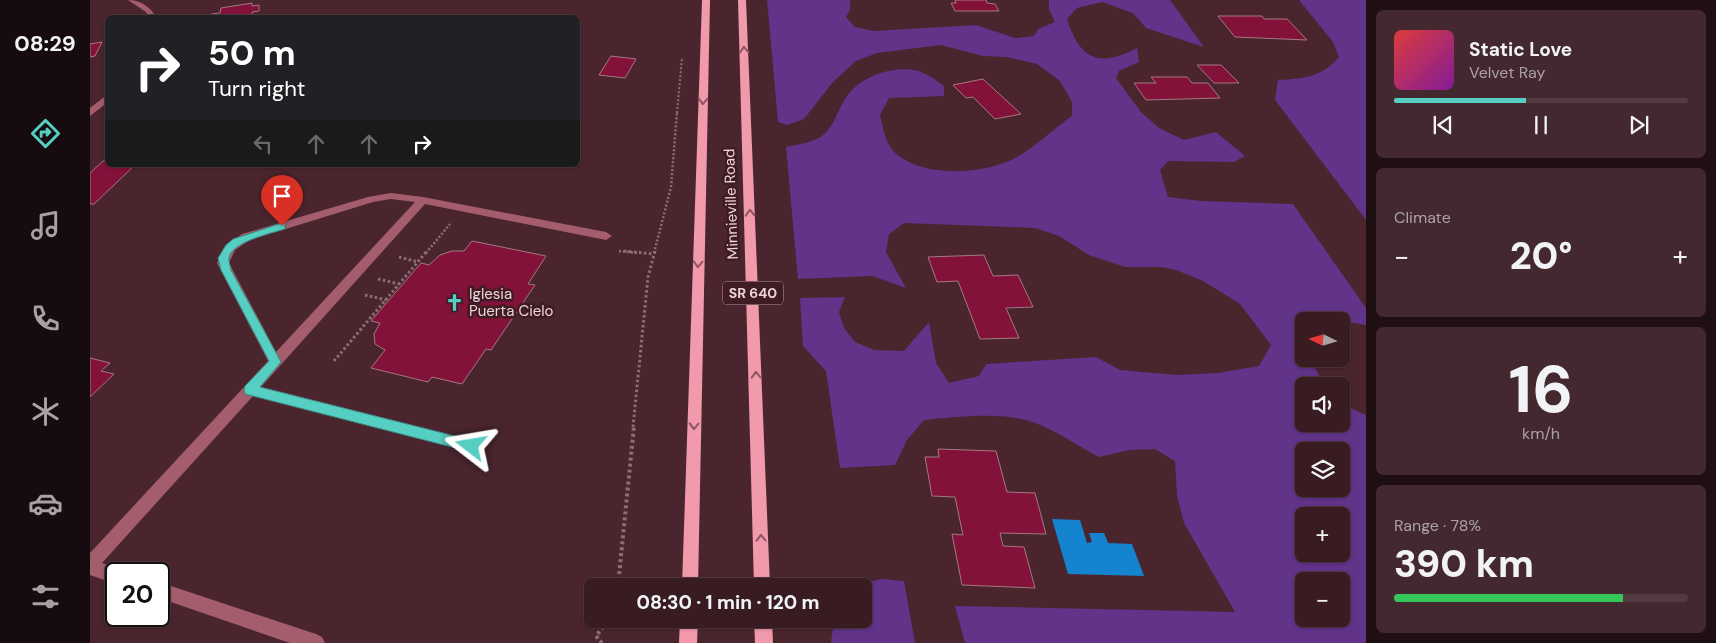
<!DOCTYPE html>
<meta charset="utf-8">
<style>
:root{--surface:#381c22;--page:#43292f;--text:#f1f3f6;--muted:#aba1a5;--line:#523a40;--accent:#57cec2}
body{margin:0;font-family:"DM Sans",sans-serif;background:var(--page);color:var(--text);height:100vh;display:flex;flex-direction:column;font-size:19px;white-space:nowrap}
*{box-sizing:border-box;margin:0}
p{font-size:16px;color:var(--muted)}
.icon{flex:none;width:28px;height:28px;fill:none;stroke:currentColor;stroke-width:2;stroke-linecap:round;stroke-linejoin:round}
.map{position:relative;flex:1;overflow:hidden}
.sheet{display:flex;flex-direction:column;gap:10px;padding:10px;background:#1f0f13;width:350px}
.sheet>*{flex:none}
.banner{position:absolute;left:15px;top:15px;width:475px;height:152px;border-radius:8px;box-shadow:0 1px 4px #0004,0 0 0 1px var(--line);background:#202124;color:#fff;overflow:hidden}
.needle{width:32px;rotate:275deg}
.tools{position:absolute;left:1205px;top:312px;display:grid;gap:10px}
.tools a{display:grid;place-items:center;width:55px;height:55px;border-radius:8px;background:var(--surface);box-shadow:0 1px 4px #0004,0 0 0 1px var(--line);font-size:25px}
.speed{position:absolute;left:15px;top:562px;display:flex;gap:10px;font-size:25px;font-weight:700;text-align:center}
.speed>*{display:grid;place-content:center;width:65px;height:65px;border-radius:50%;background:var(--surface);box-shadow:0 1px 4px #0004,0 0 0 1px var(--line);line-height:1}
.speed .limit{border:2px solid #111;border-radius:8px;background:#fff;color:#111}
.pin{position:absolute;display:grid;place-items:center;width:42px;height:42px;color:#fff;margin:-51px -21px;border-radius:50% 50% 50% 0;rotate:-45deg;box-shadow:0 0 5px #0007}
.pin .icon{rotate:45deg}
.me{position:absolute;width:55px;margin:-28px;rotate:284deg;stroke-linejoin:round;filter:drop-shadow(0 0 4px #0008)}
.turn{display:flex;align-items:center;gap:18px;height:105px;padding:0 20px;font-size:22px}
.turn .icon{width:65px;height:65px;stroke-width:2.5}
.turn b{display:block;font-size:35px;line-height:42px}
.lanes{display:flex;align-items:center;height:48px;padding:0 20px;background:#0003;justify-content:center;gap:25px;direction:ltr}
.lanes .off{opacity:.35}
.big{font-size:38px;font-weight:800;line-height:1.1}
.sheet .tile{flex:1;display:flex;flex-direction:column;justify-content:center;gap:8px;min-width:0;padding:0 18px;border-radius:8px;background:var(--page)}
.sheet .dial{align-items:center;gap:0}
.dial b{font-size:65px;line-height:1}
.song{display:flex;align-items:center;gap:15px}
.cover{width:60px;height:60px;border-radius:8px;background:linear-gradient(135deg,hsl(0 70% 55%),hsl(290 70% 35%))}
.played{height:5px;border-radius:2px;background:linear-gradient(90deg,var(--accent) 45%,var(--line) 45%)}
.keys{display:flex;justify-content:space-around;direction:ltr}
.heat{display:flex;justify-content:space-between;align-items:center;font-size:28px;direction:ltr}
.charge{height:8px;border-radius:4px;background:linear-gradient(90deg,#34c759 78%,var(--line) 0)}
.trip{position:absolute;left:494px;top:578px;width:288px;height:50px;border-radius:8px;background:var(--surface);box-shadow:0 1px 4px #0004,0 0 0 1px var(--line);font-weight:800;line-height:50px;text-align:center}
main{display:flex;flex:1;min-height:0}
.menu{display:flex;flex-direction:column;width:90px;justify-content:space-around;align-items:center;background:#160b0e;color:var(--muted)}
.menu .icon{width:35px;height:35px}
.menu .current{color:var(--accent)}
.menu b{font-size:22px;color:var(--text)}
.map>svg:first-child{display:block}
.green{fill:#613389;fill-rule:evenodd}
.water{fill:#1584d0}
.building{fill:#83123b;stroke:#a47880}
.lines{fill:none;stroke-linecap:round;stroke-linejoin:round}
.path-far3{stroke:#8e6e75;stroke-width:2;stroke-dasharray:2 2;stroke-linecap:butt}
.path-far2{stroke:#8e6e75;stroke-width:2.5;stroke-dasharray:2 2;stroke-linecap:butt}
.path-far1{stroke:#8e6e75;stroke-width:3;stroke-dasharray:2.5 2.5;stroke-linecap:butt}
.path{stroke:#8e6e75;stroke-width:4;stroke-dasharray:3 3;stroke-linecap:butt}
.minor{fill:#a35d6c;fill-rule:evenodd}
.major{fill:#f09aac;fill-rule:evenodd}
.oneway{stroke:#8f5461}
.route{fill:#57cec2;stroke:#39867e}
.labels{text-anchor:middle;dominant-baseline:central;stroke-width:5;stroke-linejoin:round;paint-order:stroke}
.shield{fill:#3f1b24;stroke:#b99ca2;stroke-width:1}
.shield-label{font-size:14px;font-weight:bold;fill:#edd4d8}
.street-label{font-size:15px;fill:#edd4d8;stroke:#3f1b24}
.poi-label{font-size:15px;fill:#edd4d8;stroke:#3f1b24;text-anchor:start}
</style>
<main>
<nav class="menu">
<b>08:29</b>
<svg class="icon current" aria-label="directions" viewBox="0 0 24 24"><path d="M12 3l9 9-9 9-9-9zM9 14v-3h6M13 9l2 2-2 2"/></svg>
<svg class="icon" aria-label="music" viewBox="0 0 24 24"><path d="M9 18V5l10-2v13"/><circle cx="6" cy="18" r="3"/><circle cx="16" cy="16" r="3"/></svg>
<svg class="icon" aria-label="phone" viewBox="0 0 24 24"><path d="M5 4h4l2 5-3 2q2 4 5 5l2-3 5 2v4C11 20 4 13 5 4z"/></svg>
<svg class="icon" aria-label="climate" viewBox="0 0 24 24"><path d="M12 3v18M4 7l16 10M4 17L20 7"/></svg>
<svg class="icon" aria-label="car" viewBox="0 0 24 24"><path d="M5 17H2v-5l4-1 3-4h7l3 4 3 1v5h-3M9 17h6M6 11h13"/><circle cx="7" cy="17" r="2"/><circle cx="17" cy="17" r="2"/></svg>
<svg class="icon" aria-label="filters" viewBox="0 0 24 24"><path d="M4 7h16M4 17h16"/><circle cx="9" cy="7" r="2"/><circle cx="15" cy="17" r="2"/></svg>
</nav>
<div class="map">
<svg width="1276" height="643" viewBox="0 0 1276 643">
<rect width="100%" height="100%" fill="#4a252e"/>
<path class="green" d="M677 0H760V10L756 17 765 27 784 31 886 25 925 38 944 36 948 29 965 22 959 9V0H1080L1114 47 1056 28 1043 13 1012 2 987 8 977 19C990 60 1009 68 1047 48L1049 62 1029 71 1026 78 1051 112 1069 128 1094 140 1126 132 1155 156 1144 162 1078 161 1070 170 1078 197 1111 201 1203 204 1276 308V325L1251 321H1214V359H1220L1235 386H1214V424H1251V404L1276 415V643H875L865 606 1145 612 1094 523 1087 496 1085 461 1065 449 1039 450 1009 457C988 446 967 431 945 423 914 411 866 417 834 420L817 440 805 465 750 468 736 371 713 346 710 298 755 297 749 312 754 328 765 342 784 350 814 351 839 322 846 363 859 383 889 376 896 364 1006 357 1030 370 1086 375 1128 373 1169 366 1181 345 1150 304 1113 281 1086 270 1072 267H1035L999 255 969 236 945 228 814 223 799 234 796 252 816 288 782 276 708 279 696 147C708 144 723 143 733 135 745 125 747 111 755 99 767 78 800 66 824 70 835 72 846 80 854 86V96L799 98 790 115C793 129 796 147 809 156 838 178 897 174 927 157 947 146 963 129 982 116V102L970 81 947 64 916 57 893 56 851 45 787 53 766 61 742 83 714 119 697 125 688 122ZM1251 451V489H1214V451ZM1251 516V554H1214V516ZM1214 581H1251V619H1214Z
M1209 0H1276V220L1185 100 1188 80C1213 79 1232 77 1249 57L1243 42Z
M792 579 814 581 825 643H741L744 619H772V586H758Z"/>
<path class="water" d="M962 519 990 520 997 543 1002 542 999 533H1014L1018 543 1042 544 1054 576 978 574Z"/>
<path class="building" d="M865 0H896L897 3 905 4 909 11H865L861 3H866Z
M162 3V6L169 5V11L162 12V18H121V14L130 13 131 8Z
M1128 16H1172L1174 19H1197L1217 40 1145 37Z
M12 42 5 56 0 57V44Z
M521 56 546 59 535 78 509 75Z
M1107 65H1131L1149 83H1124Z
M1061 77H1097L1102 83H1118L1130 98 1056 100 1044 83H1066Z
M893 79 931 114 905 119 883 97 876 98 863 85Z
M13 161H18V165H45L4 204H0V173Z
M382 241 456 256 438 284 445 285 401 350 396 349 372 384 342 377 338 382 281 368 295 350 285 344 284 334 290 323 281 321 331 263 339 265 350 255 362 251H374Z
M894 255 903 276 928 275 943 307 916 308 929 338 890 339 868 281 847 282 838 257Z
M0 358 20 363 11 371 24 374 0 397Z
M848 449 906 451 917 492 945 493 956 534 910 533 913 546 934 547 945 588 872 585 862 534 873 535 865 497 842 496 835 457H849Z"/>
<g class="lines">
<path class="path-far3" d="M587 113 592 58"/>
<path class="path-far2" d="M529 251 548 253
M336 253 360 224
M564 253 581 187 587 112"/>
<path class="path-far1" d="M534 251 563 254
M309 257 328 262
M288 279 309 284
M275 295 296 300
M244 361 337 251
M543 427 558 277 565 251"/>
<path class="path" d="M528 586 544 426
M512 643 506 636 519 619"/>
<path class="minor" d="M38 0C51 0 60 7 67 18H59L56 12Z
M18 94V102L0 116V108Z
M301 193 333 197 516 232 522 236 516 240 335 204 171 387 381 440 386 442 388 446 386 450 381 452 163 396 12 563 32 570 33 574H26V584L0 575V553L178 361 127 263 134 247 152 234 278 197ZM301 199 325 202 186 352 139 263 145 250 160 240 283 202Z
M69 582 226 634 232 637 235 643H200L69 598Z"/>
<path class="major" d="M612 0H620L608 586H592Z
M648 0H656L680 586H664Z
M590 619H608L607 643H589Z
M664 619H682L683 643H665Z"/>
</g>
<defs><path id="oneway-chevron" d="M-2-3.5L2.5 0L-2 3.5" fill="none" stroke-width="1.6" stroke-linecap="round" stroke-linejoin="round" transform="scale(1.25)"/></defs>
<g class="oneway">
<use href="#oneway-chevron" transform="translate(654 50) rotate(-93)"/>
<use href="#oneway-chevron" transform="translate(613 101) rotate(92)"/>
<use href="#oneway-chevron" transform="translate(660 213) rotate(-92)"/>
<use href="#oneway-chevron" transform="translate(608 264) rotate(92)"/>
<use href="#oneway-chevron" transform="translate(666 375) rotate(-92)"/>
<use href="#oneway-chevron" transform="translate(604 426) rotate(92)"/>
<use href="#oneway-chevron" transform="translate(671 538) rotate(-92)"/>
</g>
<path class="route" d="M192 223 195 224V229C182 233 141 242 139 258 138 261 141 267 141 270L191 362 170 387 381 440 386 442 388 446 386 450 381 452 155 394 154 390 155 386 179 361 131 270 128 258 136 245 143 239Z"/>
<defs>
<symbol id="church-bare" viewBox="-9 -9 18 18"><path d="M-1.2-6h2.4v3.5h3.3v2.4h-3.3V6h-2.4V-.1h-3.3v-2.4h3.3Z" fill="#57cec2" stroke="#3f1b24" stroke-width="2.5" paint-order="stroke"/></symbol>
</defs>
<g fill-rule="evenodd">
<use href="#church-bare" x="352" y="290" width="25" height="25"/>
</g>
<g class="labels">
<rect class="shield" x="633" y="281.5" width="60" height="23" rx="4"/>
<g class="shield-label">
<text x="663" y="293">SR 640</text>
</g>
<g class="street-label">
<text transform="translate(641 204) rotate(-92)">Minnieville Road</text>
</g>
<g class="poi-label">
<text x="379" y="294">Iglesia<tspan x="379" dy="17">Puerta Cielo</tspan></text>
</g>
</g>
</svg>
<div class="tools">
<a><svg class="needle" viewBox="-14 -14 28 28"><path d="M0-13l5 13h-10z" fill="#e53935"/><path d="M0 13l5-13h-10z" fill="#aba1a5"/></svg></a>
<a><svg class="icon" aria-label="sound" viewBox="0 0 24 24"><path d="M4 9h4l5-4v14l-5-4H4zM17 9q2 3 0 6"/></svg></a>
<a><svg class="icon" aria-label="layers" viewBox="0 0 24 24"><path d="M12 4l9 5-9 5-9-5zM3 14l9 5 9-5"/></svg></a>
<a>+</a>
<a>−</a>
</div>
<div class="speed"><div class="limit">20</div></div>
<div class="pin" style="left:192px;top:226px;background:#d93025"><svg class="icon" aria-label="arrive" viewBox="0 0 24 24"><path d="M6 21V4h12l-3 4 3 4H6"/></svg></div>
<svg class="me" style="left:381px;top:446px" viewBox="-20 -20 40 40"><path d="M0-17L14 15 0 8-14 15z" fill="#57cec2" stroke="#fff" stroke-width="4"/></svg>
<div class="trip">08:30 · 1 min · 120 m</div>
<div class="banner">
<div class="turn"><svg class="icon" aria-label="right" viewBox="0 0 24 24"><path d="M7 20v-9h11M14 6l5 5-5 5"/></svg><div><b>50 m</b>Turn right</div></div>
<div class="lanes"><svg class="icon off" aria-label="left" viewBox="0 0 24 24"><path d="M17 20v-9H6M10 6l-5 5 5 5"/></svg><svg class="icon off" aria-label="ahead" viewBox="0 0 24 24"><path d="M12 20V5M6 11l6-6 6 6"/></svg><svg class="icon off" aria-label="ahead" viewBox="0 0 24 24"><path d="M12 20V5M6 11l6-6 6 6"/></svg><svg class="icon" aria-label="right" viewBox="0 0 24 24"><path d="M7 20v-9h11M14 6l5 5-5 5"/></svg></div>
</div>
</div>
<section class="sheet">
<div class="tile">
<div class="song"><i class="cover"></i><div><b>Static Love</b><p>Velvet Ray</p></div></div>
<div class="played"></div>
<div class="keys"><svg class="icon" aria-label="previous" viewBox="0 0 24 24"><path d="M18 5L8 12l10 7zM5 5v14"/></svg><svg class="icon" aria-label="pause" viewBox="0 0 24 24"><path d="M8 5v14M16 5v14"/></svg><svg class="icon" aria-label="next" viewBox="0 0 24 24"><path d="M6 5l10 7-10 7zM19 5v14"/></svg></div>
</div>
<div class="tile"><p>Climate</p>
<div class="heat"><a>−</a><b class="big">20°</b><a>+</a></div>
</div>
<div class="tile dial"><b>16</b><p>km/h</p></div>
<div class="tile"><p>Range · 78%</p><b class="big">390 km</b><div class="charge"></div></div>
</section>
</main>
